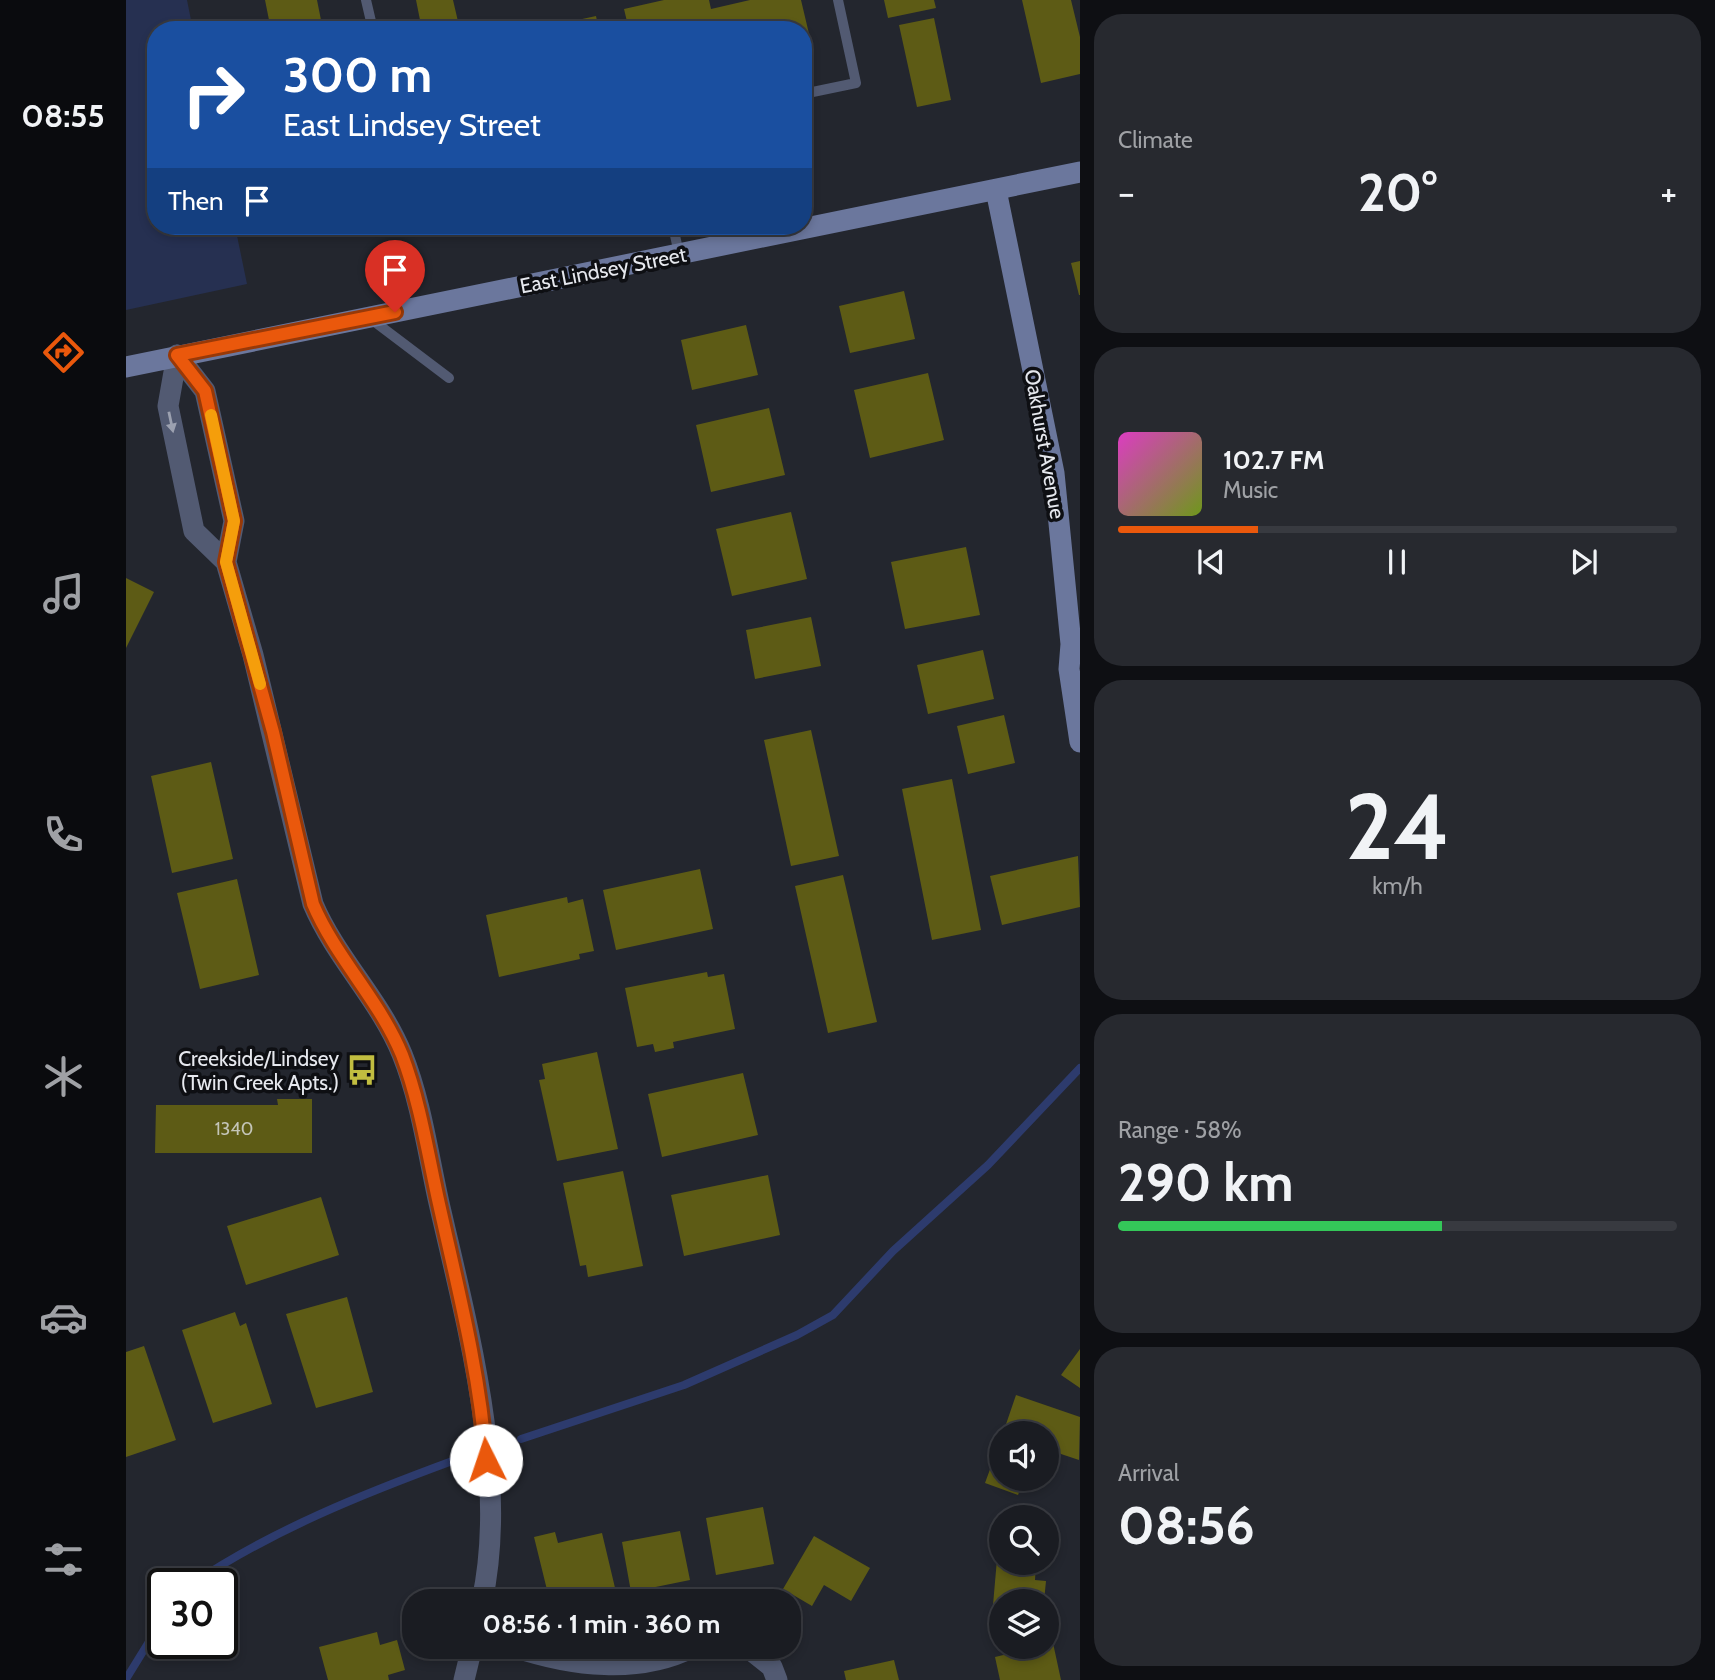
<!DOCTYPE html>
<meta charset="utf-8">
<style>
:root{--surface:#1a1c22;--page:#27292f;--text:#f1f3f6;--muted:#9fa1a5;--line:#383a40;--accent:#ea580c}
body{margin:0;font-family:Cabin,sans-serif;background:var(--page);color:var(--text);height:100vh;display:flex;flex-direction:column;font-size:26px;white-space:nowrap}
*{box-sizing:border-box;margin:0}
p{font-size:23px;color:var(--muted)}
.icon{flex:none;width:38px;height:38px;fill:none;stroke:currentColor;stroke-width:2;stroke-linecap:round;stroke-linejoin:round}
.map{position:relative;flex:1;overflow:hidden}
.details{display:flex;flex-direction:column;gap:14px;padding:14px;background:#0e0f13;width:635px}
.details>*{flex:none}
.guide{position:absolute;left:21px;top:21px;width:665px;height:214px;border-radius:28px;box-shadow:0 4px 10px #0003,0 0 0 2px var(--line);background:#1a4fa0;color:#fff;overflow:hidden}
.tools{position:absolute;left:863px;top:1421px;display:grid;gap:14px}
.tools a{display:grid;place-items:center;width:70px;height:70px;border-radius:50%;background:var(--surface);box-shadow:0 4px 10px #0003,0 0 0 2px var(--line);font-size:35px}
.speed{position:absolute;left:21px;top:1568px;display:flex;gap:14px;font-size:35px;font-weight:700;text-align:center}
.speed>*{display:grid;place-content:center;width:91px;height:91px;border-radius:50%;background:var(--surface);box-shadow:0 4px 10px #0003,0 0 0 2px var(--line);line-height:1}
.speed .limit{border:4px solid #111;border-radius:10px;background:#fff;color:#111}
.pin{position:absolute;display:grid;place-items:center;width:60px;height:60px;color:#fff;margin:-72px -30px;border-radius:50% 50% 50% 0;rotate:-45deg;box-shadow:0 0 7px #0007}
.pin .icon{rotate:45deg}
.me{position:absolute;width:77px;margin:-38px;rotate:356deg;stroke-linejoin:round;filter:drop-shadow(0 0 5px #0008)}
.turn{display:flex;align-items:center;gap:24px;height:147px;padding:0 21px;font-size:32px}
.turn .icon{width:91px;height:91px;stroke-width:2.5}
.turn b{display:block;font-size:49px;line-height:60px}
.then{display:flex;align-items:center;height:66px;padding:0 21px;background:#0003;gap:14px;font-size:26px}
.big{font-size:52px;font-weight:800;line-height:1.1}
.details .widget{flex:1;display:flex;flex-direction:column;justify-content:center;gap:10px;min-width:0;padding:0 24px;border-radius:28px;background:var(--page)}
.details .dial{align-items:center;gap:0}
.dial b{font-size:91px;line-height:1}
.song{display:flex;align-items:center;gap:21px}
.cover{width:84px;height:84px;border-radius:10px;background:linear-gradient(135deg,hsl(310 70% 55%),hsl(80 70% 35%))}
.played{height:7px;border-radius:4px;background:linear-gradient(90deg,var(--accent) 25%,var(--line) 25%)}
.keys{display:flex;justify-content:space-around;direction:ltr}
.heat{display:flex;justify-content:space-between;align-items:center;font-size:38px;direction:ltr}
.charge{height:10px;border-radius:5px;background:linear-gradient(90deg,#34c759 58%,var(--line) 0)}
.trip{position:absolute;left:276px;top:1589px;width:399px;height:70px;border-radius:28px;background:var(--surface);box-shadow:0 4px 10px #0003,0 0 0 2px var(--line);font-weight:800;line-height:70px;text-align:center}
main{display:flex;flex:1;min-height:0}
.menu{display:flex;flex-direction:column;width:126px;justify-content:space-around;align-items:center;background:#0a0b0e;color:var(--muted)}
.menu .icon{width:49px;height:49px}
.menu .on{color:var(--accent)}
.menu b{font-size:32px;color:var(--text)}
.map>svg:first-child{display:block}
.green{fill:#263051}
.lines{fill:none;stroke-linecap:round;stroke-linejoin:round}
.stream{stroke:#2d3b6d;stroke-width:8}
.building{fill:#5d5b15}
.lane{stroke:#525a72;stroke-width:10}
.street{stroke:#525a72;stroke-width:21}
.secondary{stroke:#6b779d;stroke-width:21}
.oneway{fill:#9ca1b0}
.route-casing{stroke:#983908;stroke-width:18}
.route{stroke:#ea580c;stroke-width:12}
.slow{stroke:#f59e0b;stroke-width:12}
.labels{text-anchor:middle;dominant-baseline:central;stroke-width:7;stroke-linejoin:round;paint-order:stroke}
.number-label{font-size:18px;fill:#c4c5b8}
.street-label{font-size:21px;fill:#e6e8ee;stroke:#0e0f13}
.poi-label{font-size:21px;fill:#e6e8ee;stroke:#0e0f13;text-anchor:end}
</style>
<main>
<nav class="menu">
<b>08:55</b>
<svg class="icon on" aria-label="directions" viewBox="0 0 24 24"><path d="M12 3l9 9-9 9-9-9zM9 14v-3h6M13 9l2 2-2 2"/></svg>
<svg class="icon" aria-label="music" viewBox="0 0 24 24"><path d="M9 18V5l10-2v13"/><circle cx="6" cy="18" r="3"/><circle cx="16" cy="16" r="3"/></svg>
<svg class="icon" aria-label="phone" viewBox="0 0 24 24"><path d="M5 4h4l2 5-3 2q2 4 5 5l2-3 5 2v4C11 20 4 13 5 4z"/></svg>
<svg class="icon" aria-label="climate" viewBox="0 0 24 24"><path d="M12 3v18M4 7l16 10M4 17L20 7"/></svg>
<svg class="icon" aria-label="car" viewBox="0 0 24 24"><path d="M5 17H2v-5l4-1 3-4h7l3 4 3 1v5h-3M9 17h6M6 11h13"/><circle cx="7" cy="17" r="2"/><circle cx="17" cy="17" r="2"/></svg>
<svg class="icon" aria-label="filters" viewBox="0 0 24 24"><path d="M4 7h16M4 17h16"/><circle cx="9" cy="7" r="2"/><circle cx="15" cy="17" r="2"/></svg>
</nav>
<div class="map">
<svg width="954" height="1680" viewBox="0 0 954 1680">
<rect width="100%" height="100%" fill="#23262e"/>
<path class="green" d="M0 0H61L67 30H30V226H109L121 284 0 310Z"/>
<g class="lines">
<path class="stream" d="M395 1439 558 1385 671 1335 707 1315 767 1251 862 1165 954 1068
M66 1584C146 1530 239 1493 329 1460
M0 1679 37 1619"/>
</g>
<path class="building" d="M139 0H191L197 30H145Z
M290 0H327L334 30H296Z
M538 0H583L585 9 624 0H675L684 38 677 39V30H503L498 9Z
M758 0H808L810 8 762 18Z
M896 0H945L954 37V74L915 83Z
M470 16 473 30H410V29Z
M808 18 825 100 791 107 773 25Z
M207 226H239V227L209 233Z
M954 261V295H953L945 263Z
M778 291 789 339 724 353 713 306Z
M620 325 632 375 566 390 555 340Z
M802 373 818 440 744 458 728 390Z
M643 408 659 475 585 492 570 425Z
M665 512 681 579 606 596 590 529Z
M840 547 854 615 779 629 765 562Z
M0 578 28 592 0 648Z
M685 617 695 666 629 679 620 630Z
M857 650 868 699 802 714 791 665Z
M878 715 889 763 842 774 831 726Z
M685 730 713 856 665 866 638 740Z
M85 762 107 859 46 873 25 776Z
M826 779 855 930 806 940 776 789Z
M952 856 954 907 876 925 864 876Z
M574 869 587 929 490 950 477 890Z
M717 875 751 1022 702 1033 669 886Z
M111 879 133 975 74 989 51 893Z
M441 897 442 903 457 899 468 951 453 954 454 959 373 977 360 915Z
M581 972 582 977 598 974 609 1029 547 1042 548 1048 529 1052 527 1044 511 1047 499 988Z
M471 1052 492 1149 431 1161 413 1080 419 1079 416 1064Z
M617 1073 632 1135 536 1157 522 1094Z
M151 1099H186V1153H29L30 1105H152Z
M497 1171 517 1266 462 1277 460 1265 454 1266 437 1183Z
M642 1175 654 1235 558 1256 545 1195Z
M195 1197 213 1255 120 1285 101 1226Z
M221 1297 247 1392 190 1408 160 1314Z
M109 1312 114 1326 120 1323 146 1404 87 1423 56 1330Z
M18 1346 50 1440 0 1457V1352Z
M954 1349V1388L935 1375Z
M890 1395 954 1417 953 1460 920 1449V1433H877Z
M875 1439V1479H898L892 1495 859 1483Z
M637 1507 648 1564 590 1575 580 1518Z
M554 1531 564 1580 505 1592 496 1542Z
M429 1532 432 1543 476 1533 490 1592 462 1598 460 1589 423 1598 408 1537Z
M688 1536 744 1568 725 1601 698 1585 686 1606 657 1589Z
M873 1536 875 1563H910L909 1580 920 1581 918 1601H875V1605H867Z
M920 1538H924L922 1556H920Z
M251 1632 254 1645 271 1640 279 1670 262 1675 263 1680H202L193 1647Z
M927 1643 935 1680H874L869 1657Z
M768 1660 773 1680H720L718 1671Z"/>
<g class="lines">
<path class="lane" d="M240 0 247 30
M677 94 730 83 712 0
M547 226 553 254
M245 319 323 378"/>
<path class="street" d="M51 355 79 391 108 521 100 562 127 655 187 904C210 958 254 1000 276 1054 295 1101 302 1154 313 1203 341 1325 383 1477 356 1601
M51 355 42 406 68 531 100 562
M388 1647C445 1666 513 1675 567 1647
M621 1647 646 1667 651 1680
M338 1680 346 1647"/>
<path class="secondary" d="M870 190 928 473 945 644 943 669 954 742
M0 367 954 172"/>
</g>
<defs><path id="oneway-solid" d="M-6-.8H1V-3.2L6.5 0L1 3.2V.8H-6Z" transform="scale(1.75)"/></defs>
<use class="oneway" href="#oneway-solid" transform="translate(45 422) rotate(78)"/>
<g class="lines">
<defs>
<path id="route" d="M269 312 51 355 79 391 108 521 100 562 147 732 187 904C210 958 254 1001 276 1055 294 1102 302 1155 313 1204 332 1289 354 1374 360 1460"/>
</defs>
<use href="#route" class="route-casing"/>
<use href="#route" class="route"/>
<path class="slow" d="M85 415 108 521 100 562 134 684"/>
</g>
<defs>
<symbol id="bus-bare" viewBox="-9 -9 18 18"><path d="M-5-6H5V4H4V6H2V4H-2V6H-4V4H-5ZM-3.5-4V0h7V-4ZM-3.5 1.2v1.5H-2V1.2ZM2 1.2v1.5H3.5V1.2Z" fill="#c1bd40" stroke="#0e0f13" stroke-width="2.5" paint-order="stroke"/></symbol>
</defs>
<g fill-rule="evenodd">
<use href="#bus-bare" x="214" y="1048" width="44" height="44"/>
</g>
<g class="labels">
<g class="number-label">
<text x="108" y="1129">1340</text>
</g>
<g class="street-label">
<text transform="translate(477 270) rotate(-11)">East Lindsey Street</text>
<text transform="translate(919 444) rotate(80)">Oakhurst Avenue</text>
</g>
<g class="poi-label">
<text x="213" y="1058">Creekside/Lindsey<tspan x="213" dy="24">(Twin Creek Apts.)</tspan></text>
</g>
</g>
</svg>
<div class="tools">
<a><svg class="icon" aria-label="sound" viewBox="0 0 24 24"><path d="M4 9h4l5-4v14l-5-4H4zM17 9q2 3 0 6"/></svg></a>
<a><svg class="icon" aria-label="search" viewBox="0 0 24 24"><circle cx="10" cy="10" r="6"/><path d="M15 15l6 6"/></svg></a>
<a><svg class="icon" aria-label="layers" viewBox="0 0 24 24"><path d="M12 4l9 5-9 5-9-5zM3 14l9 5 9-5"/></svg></a>
</div>
<div class="speed"><div class="limit">30</div></div>
<div class="pin" style="left:269px;top:312px;background:#d93025"><svg class="icon" aria-label="arrive" viewBox="0 0 24 24"><path d="M6 21V4h12l-3 4 3 4H6"/></svg></div>
<svg class="me" style="left:360px;top:1460px" viewBox="-20 -20 40 40"><circle r="19" fill="#fff"/><path d="M0-13L10 11 0 6-10 11z" fill="#ea580c"/></svg>
<div class="trip">08:56 · 1 min · 360 m</div>
<div class="guide">
<div class="turn"><svg class="icon" aria-label="right" viewBox="0 0 24 24"><path d="M7 20v-9h11M14 6l5 5-5 5"/></svg><div><b>300 m</b>East Lindsey Street</div></div>
<div class="then">Then<svg class="icon" aria-label="arrive" viewBox="0 0 24 24"><path d="M6 21V4h12l-3 4 3 4H6"/></svg></div>
</div>
</div>
<section class="details">
<div class="widget"><p>Climate</p>
<div class="heat"><a>−</a><b class="big">20°</b><a>+</a></div>
</div>
<div class="widget">
<div class="song"><i class="cover"></i><div><b>102.7 FM</b><p>Music</p></div></div>
<div class="played"></div>
<div class="keys"><svg class="icon" aria-label="previous" viewBox="0 0 24 24"><path d="M18 5L8 12l10 7zM5 5v14"/></svg><svg class="icon" aria-label="pause" viewBox="0 0 24 24"><path d="M8 5v14M16 5v14"/></svg><svg class="icon" aria-label="next" viewBox="0 0 24 24"><path d="M6 5l10 7-10 7zM19 5v14"/></svg></div>
</div>
<div class="widget dial"><b>24</b><p>km/h</p></div>
<div class="widget"><p>Range · 58%</p><b class="big">290 km</b><div class="charge"></div></div>
<div class="widget"><p>Arrival</p><b class="big">08:56</b></div>
</section>
</main>
